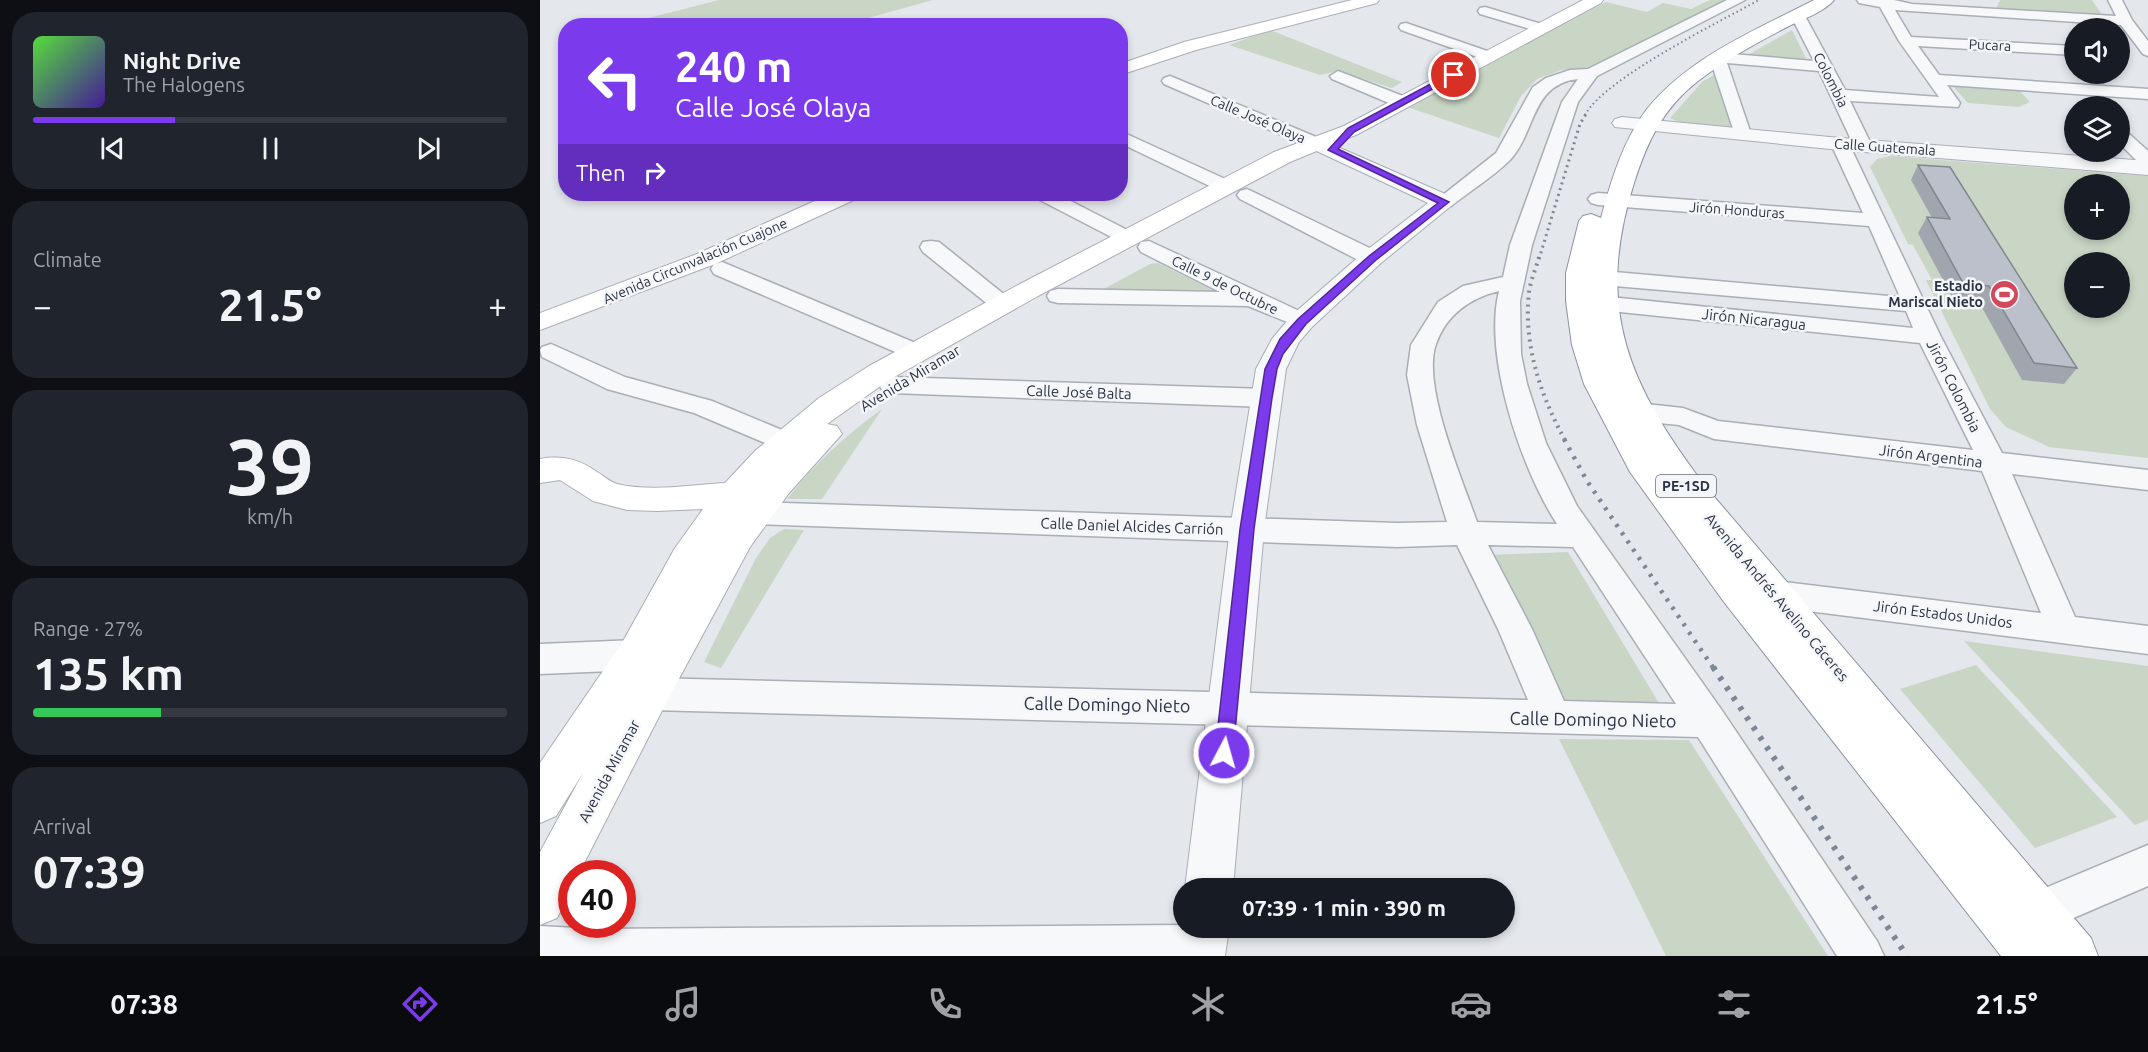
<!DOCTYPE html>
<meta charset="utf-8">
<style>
:root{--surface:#171b24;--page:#20242c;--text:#f1f3f6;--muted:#9ea1a6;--line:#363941;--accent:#7c3aed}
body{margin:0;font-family:Ubuntu,sans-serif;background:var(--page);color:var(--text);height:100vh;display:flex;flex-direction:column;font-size:22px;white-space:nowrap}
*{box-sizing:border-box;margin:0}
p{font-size:20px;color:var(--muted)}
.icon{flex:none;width:33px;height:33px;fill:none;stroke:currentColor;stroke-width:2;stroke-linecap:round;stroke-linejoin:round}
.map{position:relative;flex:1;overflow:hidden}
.panel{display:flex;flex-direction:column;gap:12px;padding:12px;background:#0d0f14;width:540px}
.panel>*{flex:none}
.guide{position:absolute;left:18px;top:18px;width:570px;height:183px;border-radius:24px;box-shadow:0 3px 9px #0003;background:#7c3aed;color:#fff;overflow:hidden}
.tools{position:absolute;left:1524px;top:18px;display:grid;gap:12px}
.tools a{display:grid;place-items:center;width:66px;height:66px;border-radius:50%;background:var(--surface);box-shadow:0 3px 9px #0003;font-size:30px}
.speed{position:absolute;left:18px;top:860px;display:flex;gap:12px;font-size:30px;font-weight:700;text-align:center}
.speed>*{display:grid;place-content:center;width:78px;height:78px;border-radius:50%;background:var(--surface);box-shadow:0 3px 9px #0003;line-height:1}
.speed .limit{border:9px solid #d22;background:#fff;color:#111}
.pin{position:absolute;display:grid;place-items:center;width:51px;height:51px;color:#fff;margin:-26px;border:3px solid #fff;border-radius:50%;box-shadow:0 2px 6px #0007}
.me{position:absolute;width:66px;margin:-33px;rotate:6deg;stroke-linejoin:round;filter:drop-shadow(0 0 4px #0008)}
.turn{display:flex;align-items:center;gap:21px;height:126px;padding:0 18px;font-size:27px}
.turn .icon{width:78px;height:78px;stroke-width:2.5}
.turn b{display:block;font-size:42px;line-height:51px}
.then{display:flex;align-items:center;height:57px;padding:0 18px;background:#0003;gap:12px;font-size:22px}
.big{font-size:45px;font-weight:700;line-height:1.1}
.panel .tile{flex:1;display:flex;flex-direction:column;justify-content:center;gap:9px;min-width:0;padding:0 21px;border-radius:24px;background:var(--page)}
.panel .dial{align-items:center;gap:0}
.dial b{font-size:78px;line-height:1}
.song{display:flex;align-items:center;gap:18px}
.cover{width:72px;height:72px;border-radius:9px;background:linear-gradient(135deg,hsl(110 70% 55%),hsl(260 70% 35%))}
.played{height:6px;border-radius:3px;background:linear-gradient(90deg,var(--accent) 30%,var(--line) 30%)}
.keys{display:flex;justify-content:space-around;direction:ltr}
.heat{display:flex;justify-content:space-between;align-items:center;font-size:33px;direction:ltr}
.charge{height:9px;border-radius:4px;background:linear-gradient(90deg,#34c759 27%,var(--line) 0)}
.trip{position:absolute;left:633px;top:878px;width:342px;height:60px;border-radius:30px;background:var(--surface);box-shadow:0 3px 9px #0003;font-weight:700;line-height:60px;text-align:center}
.menu{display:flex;height:96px;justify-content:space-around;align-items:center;background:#090b0e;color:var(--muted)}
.menu .icon{width:42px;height:42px}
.menu .active{color:var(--accent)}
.menu b{font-size:27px;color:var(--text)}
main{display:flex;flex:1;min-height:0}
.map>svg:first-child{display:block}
.green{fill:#c9d6c5;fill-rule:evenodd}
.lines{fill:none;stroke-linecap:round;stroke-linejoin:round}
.minor-casing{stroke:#a9aeb7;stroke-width:3}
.tertiary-casing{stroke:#a9aeb7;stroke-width:2}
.secondary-casing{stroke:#a9aeb7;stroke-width:2}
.trunk-casing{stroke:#8b94a3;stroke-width:2}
.minor{fill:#f7f8fa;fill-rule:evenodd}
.tertiary{fill:#f7f8fa;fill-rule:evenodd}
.secondary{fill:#fff;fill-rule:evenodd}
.trunk{fill:#fff;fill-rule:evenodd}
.rail-far4{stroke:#7d8696;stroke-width:2;stroke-dasharray:1.5 3;stroke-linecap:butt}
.rail-far3{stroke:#7d8696;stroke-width:3;stroke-dasharray:2 4;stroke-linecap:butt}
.rail-far2{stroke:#7d8696;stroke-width:4;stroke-dasharray:2 5;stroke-linecap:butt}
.rail-far1{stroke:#7d8696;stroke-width:4.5;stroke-dasharray:3 7;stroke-linecap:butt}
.rail{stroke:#7d8696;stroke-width:6;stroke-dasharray:4 8;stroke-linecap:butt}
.wall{fill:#a1a5ae}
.building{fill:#bbc0ca;stroke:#83868d;stroke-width:1.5}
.route{fill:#7c3aed;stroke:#51269a;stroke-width:1.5}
.labels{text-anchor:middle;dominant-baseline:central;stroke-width:5;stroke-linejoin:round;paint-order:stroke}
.far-street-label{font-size:14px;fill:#2b3445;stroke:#f4f6f9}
.far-poi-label{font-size:14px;font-weight:bold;fill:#2b3445;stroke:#f4f6f9;text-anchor:end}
.shield{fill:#f4f6f9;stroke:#676e7b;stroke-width:1.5}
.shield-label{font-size:14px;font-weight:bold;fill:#2b3445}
.street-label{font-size:15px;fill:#2b3445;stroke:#f4f6f9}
.near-street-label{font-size:18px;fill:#2b3445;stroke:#f4f6f9}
</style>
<main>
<section class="panel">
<div class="tile">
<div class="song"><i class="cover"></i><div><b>Night Drive</b><p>The Halogens</p></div></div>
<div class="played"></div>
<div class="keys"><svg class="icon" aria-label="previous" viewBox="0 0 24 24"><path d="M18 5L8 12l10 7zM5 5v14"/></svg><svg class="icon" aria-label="pause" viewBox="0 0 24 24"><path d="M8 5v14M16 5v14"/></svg><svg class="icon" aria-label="next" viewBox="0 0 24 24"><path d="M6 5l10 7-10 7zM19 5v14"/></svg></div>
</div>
<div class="tile"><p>Climate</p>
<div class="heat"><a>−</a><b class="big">21.5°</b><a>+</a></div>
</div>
<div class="tile dial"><b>39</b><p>km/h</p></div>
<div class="tile"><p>Range · 27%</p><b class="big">135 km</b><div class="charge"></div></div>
<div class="tile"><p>Arrival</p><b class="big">07:39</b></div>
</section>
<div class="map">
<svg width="1608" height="956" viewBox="0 0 1608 956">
<rect width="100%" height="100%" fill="#e4e7ec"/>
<path class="green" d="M179 0H393L303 25 92 26 89 23Z
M1170 0H1185L1066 60 1047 68 1021 70 997 79 981 96 959 138 867 107 1066 2 1107 12 1123 3 1151 9Z
M1460 0H1552L1564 18 1456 9Z
M730 30 862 82 852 88 798 71 780 75 689 45Z
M1252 30 1267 60 1206 56Z
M1174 75 1192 129 1148 126 1130 118 1163 81Z
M1409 82 1475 86 1490 102 1479 107 1428 103Z
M1351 156 1608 176V458L1509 447 1466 427 1450 409 1386 280H1392L1373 245 1368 244 1330 167 1337 159ZM1534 184H1580V230H1534ZM1534 262H1580V308H1534Z
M618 263 675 291 673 296 562 290 610 264Z
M342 409 282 499H247C274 464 306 435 342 409Z
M244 529 264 530 181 668 164 662 216 558 230 538Z
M1028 552 1122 708 1027 706 947 555Z
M1424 641 1608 666V820L1595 825Z
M1436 665 1577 817 1495 848 1360 689Z
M1019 739 1149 740 1288 956H1126Z"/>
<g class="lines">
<defs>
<path id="minor" d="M1187 0H1205L1057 76 1038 102 992 245 980 301 981 354 987 384 1006 443 1037 506 1181 709 1337 941 1344 956H1297L1158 737 110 710 98 705 92 694 98 683 110 678 988 700 958 629 917 545 857 547 213 524 203 521 198 513 203 505 213 502 857 523 907 522 877 425 867 375 871 345 898 302 923 286 963 277 970 245 1022 102 1038 79C991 84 996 132 970 160 953 177 930 191 911 206H897L894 202 956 153 993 87 1006 78 1030 70 1048 69ZM959 291C943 355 981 469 1017 524L937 522C923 481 881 385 896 344 906 315 930 298 959 291ZM948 545 1033 547 1136 704 1024 701 992 629Z
M1317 0H1354L1372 4 1576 16 1568 0H1582L1592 20 1608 41V56L1603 54 1581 25 1355 10 1371 37 1534 46V55L1378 46 1399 75 1608 89V99L1407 85 1420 103 1418 107 1310 101 1332 146 1329 150H1317L1314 146 1279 71 1187 63 1211 134 1208 138H1196L1170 59 1180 53 1274 61 1251 16 1258 12 1265 16 1305 90 1399 97 1359 41 1340 7 1319 3Z
M945 7 1005 25 1007 28 1000 32 940 14 938 11 940 8Z
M866 23 953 53 956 56 948 61 943 59 861 30 859 27 861 24Z
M798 71 868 98 870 102 862 107 856 106 792 79 790 76Z
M630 76 781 139 784 143 781 147H769L624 84 622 81 624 78Z
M1580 130 1586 131 1608 151V167L1601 165 1580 144Z
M580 131 694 183 697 187 694 191H680L580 143Z
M1300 139 1306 140 1309 144 1401 337 1462 453 1608 470V490L1472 474 1535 617 1608 626V654L1220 605 1209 601 1204 592 1209 583 1220 579 1501 613 1442 471 1174 439 1139 425 1079 419 1070 416 1066 410 1070 404 1079 401 1143 408 1178 421 1433 450 1380 343 1041 308 1033 306 1029 301 1033 296 1041 294 1373 328 1366 311 1063 285 1031 278 1028 273 1031 268 1039 266 1063 271 1360 297 1329 226 1058 205 1051 203 1048 199 1051 195 1058 193 1323 213 1291 144 1294 140Z
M707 189 840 253 843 258 840 263 832 265 824 263 700 199 697 195 700 191Z
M493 194H517L595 234 599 238 595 242 588 244 581 242 496 198Z
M391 241 399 242 471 300 475 305 471 310 463 312 455 310 383 252 380 247 383 242Z
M609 241 770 316 774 321 770 326 762 328 708 306 518 303 510 301 507 296 510 291 518 289 680 292 601 252 598 247 601 242Z
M182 262 385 347 388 352 385 357 376 360 367 357 174 274 171 269 174 264Z
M11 344 85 377 172 401 254 435 258 442 254 449 244 451 154 413 67 389 2 357 0 350 2 347Z
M352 377 726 389 735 392 739 398 735 404 726 407 352 393 343 391 339 385 343 379Z
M96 640 108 645 113 655 108 665 96 670 0 674V644Z
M1608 845V886L1487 938 1472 932 1466 917 1472 902Z
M644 925V927H668L677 931 684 946 679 956H0V926L54 929Z"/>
<path id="tertiary" d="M1082 117 1300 138 1608 161V175L1300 150 1075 127 1072 123 1075 119Z
M775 137 912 197 916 202 841 263 772 327 759 342 746 369 724 529 693 888H645L690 529 716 369 732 339 752 315 823 253 888 203 768 147 765 143 768 139Z
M644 917V927H689L685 956H635L639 927Z"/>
<path id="secondary" d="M812 0H839L837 3 656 50 580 75V64L644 42Z
M1043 0H1063L1061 3 818 134 750 162 498 296 349 380 287 424 297 426 302 434 249 493 210 547 128 699 39 873H32V889L17 918 0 925V852L43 773 16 816 0 823V763L82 643 135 548 163 509 117 511 87 510 53 501 20 480 0 483V459C22 455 39 459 57 472 64 476 70 482 77 484 111 492 151 485 185 483L215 451 279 398 329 366 480 284 734 152 804 126Z
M290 194H319L316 199 175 264 0 330V313L157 254Z"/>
<path id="trunk" d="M1274 0H1294C1284 12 1261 20 1247 27 1216 43 1185 60 1158 81 1123 108 1107 142 1094 183 1054 310 1089 385 1165 486L1551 938 1558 956H1461L1184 602 1090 472 1044 384 1032 345 1026 301V273L1039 221 1043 216 1051 214 1061 218C1071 181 1083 140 1107 109 1149 57 1216 30 1274 0Z"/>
</defs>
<use href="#minor" class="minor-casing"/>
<use href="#tertiary" class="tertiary-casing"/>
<use href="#secondary" class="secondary-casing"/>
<use href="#trunk" class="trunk-casing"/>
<use href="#minor" class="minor"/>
<use href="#tertiary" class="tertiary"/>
<use href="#secondary" class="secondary"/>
<use href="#trunk" class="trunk"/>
<path class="rail-far4" d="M1045 115C1064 79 1179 22 1219 0"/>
<path class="rail-far3" d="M999 259 1040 124 1046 114"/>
<path class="rail-far2" d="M999 257C996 269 990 281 989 293 983 344 1001 397 1025 440"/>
<path class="rail-far1" d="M1024 439 1047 481 1174 669"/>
<path class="rail" d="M1173 667 1367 956"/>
</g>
<path class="wall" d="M1378 165 1537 368 1524 384 1482 380 1439 302 1413 299 1378 233 1387 217 1392 218 1371 180Z"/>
<path class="building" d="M1378 165 1410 167 1537 368 1494 363 1449 286 1423 283 1387 217 1410 219Z"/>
<path class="route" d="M911 73 918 75 814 132 798 149 909 202 836 260 766 324 743 354 737 369 732 398 714 529 693 753 690 758 684 761 678 758 675 753 700 529 725 369 740 339 758 319 829 256 898 203 788 150 808 128Z"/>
<defs>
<symbol id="stadium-disc" viewBox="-11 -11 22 22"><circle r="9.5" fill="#d1495b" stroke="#f4f6f9"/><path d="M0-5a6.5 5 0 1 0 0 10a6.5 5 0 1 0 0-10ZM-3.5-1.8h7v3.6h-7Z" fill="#fff"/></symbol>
</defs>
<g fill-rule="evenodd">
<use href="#stadium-disc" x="1448" y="278" width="33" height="33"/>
</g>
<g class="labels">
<g class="far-street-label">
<text transform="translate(1450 45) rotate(3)">Pucara</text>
<text transform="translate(1291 80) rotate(63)">Colombia</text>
<text transform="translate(718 119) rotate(23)">Calle José Olaya</text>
<text transform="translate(1345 147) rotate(4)">Calle Guatemala</text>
<text transform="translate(1197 210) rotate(4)">Jirón Honduras</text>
<text transform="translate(155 261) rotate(-23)">Avenida Circunvalación Cuajone</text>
<text transform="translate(685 285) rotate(26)">Calle 9 de Octubre</text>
</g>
<g class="far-poi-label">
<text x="1443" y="286">Estadio<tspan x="1443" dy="16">Mariscal Nieto</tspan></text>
</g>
<rect class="shield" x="1116" y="475" width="60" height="22" rx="4.5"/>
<g class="shield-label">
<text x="1146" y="486">PE-1SD</text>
</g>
<g class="street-label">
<text transform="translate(1214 319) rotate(6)">Jirón Nicaragua</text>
<text transform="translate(370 378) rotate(-31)">Avenida Miramar</text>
<text transform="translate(1414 386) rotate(63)">Jirón Colombia</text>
<text transform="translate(539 392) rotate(2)">Calle José Balta</text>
<text transform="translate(1391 456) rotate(7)">Jirón Argentina</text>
<text transform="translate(592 526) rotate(2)">Calle Daniel Alcides Carrión</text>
<text transform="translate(1237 597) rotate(50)">Avenida Andrés Avelino Cáceres</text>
<text transform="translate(1403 614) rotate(7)">Jirón Estados Unidos</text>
<text transform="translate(69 771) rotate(-62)">Avenida Miramar</text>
</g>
<g class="near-street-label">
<text transform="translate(567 704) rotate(1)">Calle Domingo Nieto</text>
<text transform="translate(1053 719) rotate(1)">Calle Domingo Nieto</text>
</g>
</g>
</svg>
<div class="tools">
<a><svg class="icon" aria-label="sound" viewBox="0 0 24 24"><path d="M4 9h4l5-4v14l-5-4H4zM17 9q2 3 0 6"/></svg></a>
<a><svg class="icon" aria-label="layers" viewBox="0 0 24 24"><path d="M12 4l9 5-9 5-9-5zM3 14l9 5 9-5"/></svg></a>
<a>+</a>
<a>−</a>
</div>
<div class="speed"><div class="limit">40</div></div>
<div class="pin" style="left:914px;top:75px;background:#d93025"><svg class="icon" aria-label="arrive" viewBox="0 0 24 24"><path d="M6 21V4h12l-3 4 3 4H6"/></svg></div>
<svg class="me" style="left:684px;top:753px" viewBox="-20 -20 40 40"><circle r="17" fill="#7c3aed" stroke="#fff" stroke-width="3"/><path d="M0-11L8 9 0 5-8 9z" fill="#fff"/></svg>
<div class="trip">07:39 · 1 min · 390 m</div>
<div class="guide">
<div class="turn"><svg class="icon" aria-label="left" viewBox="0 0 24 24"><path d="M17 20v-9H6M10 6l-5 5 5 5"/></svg><div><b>240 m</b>Calle José Olaya</div></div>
<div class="then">Then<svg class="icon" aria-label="right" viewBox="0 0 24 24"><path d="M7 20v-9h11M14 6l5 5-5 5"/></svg></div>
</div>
</div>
</main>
<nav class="menu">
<b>07:38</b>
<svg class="icon active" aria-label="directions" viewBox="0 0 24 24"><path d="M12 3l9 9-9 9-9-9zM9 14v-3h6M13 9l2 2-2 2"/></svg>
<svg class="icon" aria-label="music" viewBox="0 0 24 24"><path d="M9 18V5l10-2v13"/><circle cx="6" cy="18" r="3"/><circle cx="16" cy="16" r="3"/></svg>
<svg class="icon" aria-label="phone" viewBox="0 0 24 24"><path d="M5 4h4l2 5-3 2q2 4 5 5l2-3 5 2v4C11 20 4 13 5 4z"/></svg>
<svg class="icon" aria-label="climate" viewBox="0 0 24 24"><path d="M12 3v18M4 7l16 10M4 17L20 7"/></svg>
<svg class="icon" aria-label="car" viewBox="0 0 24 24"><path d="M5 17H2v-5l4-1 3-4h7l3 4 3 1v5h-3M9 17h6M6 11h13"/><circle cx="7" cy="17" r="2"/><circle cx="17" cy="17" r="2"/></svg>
<svg class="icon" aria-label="filters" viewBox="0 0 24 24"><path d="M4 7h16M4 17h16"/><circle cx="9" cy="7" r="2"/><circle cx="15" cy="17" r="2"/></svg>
<b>21.5°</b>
</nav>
